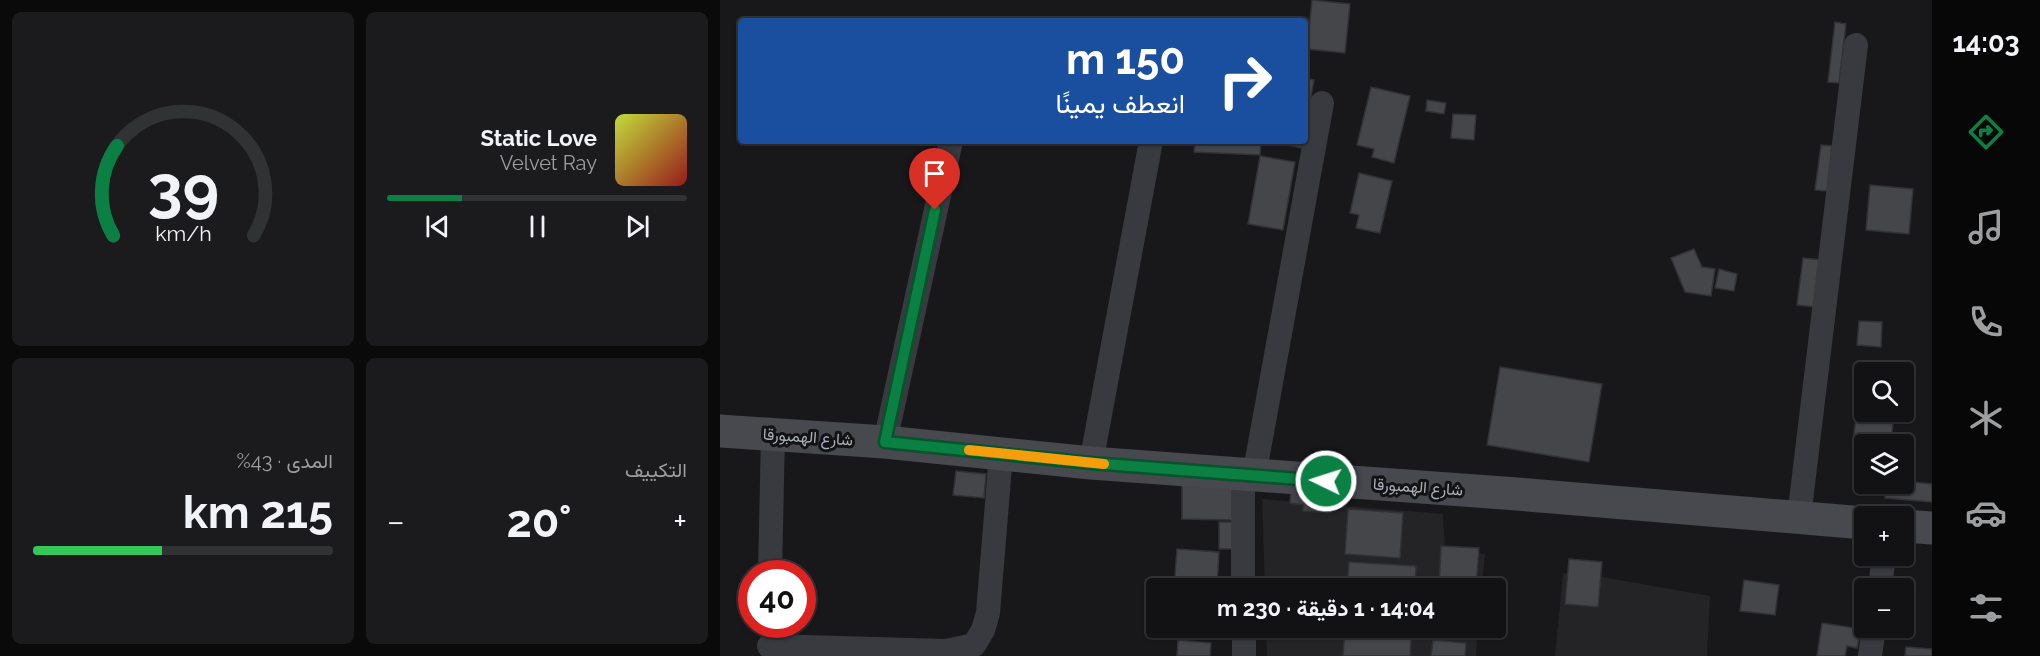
<!DOCTYPE html>
<html lang="ar">
<meta charset="utf-8">
<style>
:root{--surface:#121214;--page:#1b1b1d;--text:#f1f3f6;--muted:#9c9ea0;--line:#313234;--accent:#0b8043}
body{margin:0;font-family:Raleway,Vazirmatn,sans-serif;background:var(--page);color:var(--text);direction:rtl;height:100vh;display:flex;flex-direction:column;font-size:22px;white-space:nowrap}
*{box-sizing:border-box;margin:0}
p{font-size:20px;color:var(--muted)}
.icon{flex:none;width:33px;height:33px;fill:none;stroke:currentColor;stroke-width:2;stroke-linecap:round;stroke-linejoin:round}
.map{position:relative;flex:1;overflow:hidden;direction:ltr}
.details{display:flex;flex-direction:column;gap:12px;padding:12px;background:#0a0a0b;width:720px}
.details>*{flex:none}
.hud{position:absolute;left:18px;top:18px;width:570px;height:126px;border-radius:6px;box-shadow:0 2px 4px #0004,0 0 0 2px var(--line);direction:rtl;background:#1a4fa0;color:#fff;overflow:hidden}
.fabs{position:absolute;left:1134px;top:362px;display:grid;gap:12px}
.fabs a{display:grid;place-items:center;width:60px;height:60px;border-radius:6px;background:var(--surface);box-shadow:0 2px 4px #0004,0 0 0 2px var(--line);font-size:30px}
.speed{position:absolute;left:18px;top:560px;display:flex;gap:12px;font-size:30px;font-weight:700;text-align:center}
.speed>*{display:grid;place-content:center;width:78px;height:78px;border-radius:50%;background:var(--surface);box-shadow:0 2px 4px #0004,0 0 0 2px var(--line);line-height:1}
.speed .limit{border:9px solid #d22;background:#fff;color:#111}
.pin{position:absolute;display:grid;place-items:center;width:51px;height:51px;color:#fff;margin:-62px -26px;border-radius:50% 50% 50% 0;rotate:-45deg;box-shadow:0 0 6px #0007}
.pin .icon{rotate:45deg}
.me{position:absolute;width:66px;margin:-33px;rotate:274deg;stroke-linejoin:round;filter:drop-shadow(0 0 4px #0008)}
.turn{display:flex;align-items:center;gap:21px;height:126px;padding:0 24px;font-size:27px}
.turn .icon{width:78px;height:78px;stroke-width:2.5}
.turn b{display:block;font-size:42px;line-height:51px}
.big{font-size:45px;font-weight:700;line-height:1.1}
.details .widget{flex:1;display:flex;flex-direction:column;justify-content:center;gap:9px;min-width:0;padding:0 21px;border-radius:9px;background:var(--page)}
.details .dial{align-items:center;gap:0}
.dial svg{height:156px;overflow:visible;fill:none;stroke:var(--line);stroke-width:7;stroke-linecap:round;text-anchor:middle}
.dial text{fill:var(--text);stroke:none}
.song{display:flex;align-items:center;gap:18px}
.cover{width:72px;height:72px;border-radius:9px;background:linear-gradient(135deg,hsl(70 70% 55%),hsl(0 70% 35%))}
.played{height:6px;border-radius:3px;background:linear-gradient(90deg,var(--accent) 25%,var(--line) 25%)}
.keys{display:flex;justify-content:space-around;direction:ltr}
.heat{display:flex;justify-content:space-between;align-items:center;font-size:33px;direction:ltr}
.charge{height:9px;border-radius:4px;background:linear-gradient(90deg,#34c759 43%,var(--line) 0)}
.details .tiles{flex:1;display:grid;gap:12px;grid-template-columns:repeat(2,1fr)}
.trip{position:absolute;left:426px;top:578px;width:360px;height:60px;border-radius:6px;background:var(--surface);box-shadow:0 2px 4px #0004,0 0 0 2px var(--line);font-weight:700;line-height:60px;text-align:center;direction:rtl}
main{display:flex;flex:1;min-height:0}
.tab-bar{display:flex;flex-direction:column;width:108px;justify-content:space-around;align-items:center;background:#070708;color:var(--muted)}
.tab-bar .icon{width:42px;height:42px}
.tab-bar .selected{color:var(--accent)}
.tab-bar b{font-size:27px;color:var(--text)}
.map>svg:first-child{display:block}
.built{fill:#242427}
.building{fill:#44464a;stroke:#323236;stroke-width:1.5}
.lines{fill:none;stroke-linecap:round;stroke-linejoin:round}
.street{stroke:#393a3f;stroke-width:24}
.secondary{stroke:#47494f;stroke-width:33}
.route-casing{stroke:#07532c;stroke-width:15}
.route{stroke:#0b8043;stroke-width:10}
.slow{stroke:#f59e0b;stroke-width:10}
.labels{text-anchor:middle;dominant-baseline:central;stroke-width:6;stroke-linejoin:round;paint-order:stroke}
.street-label{font-size:16px;fill:#aab0b9;stroke:#131315}
</style>
<main>
<nav class="tab-bar">
<b>14:03</b>
<svg class="icon selected" aria-label="directions" viewBox="0 0 24 24"><path d="M12 3l9 9-9 9-9-9zM9 14v-3h6M13 9l2 2-2 2"/></svg>
<svg class="icon" aria-label="music" viewBox="0 0 24 24"><path d="M9 18V5l10-2v13"/><circle cx="6" cy="18" r="3"/><circle cx="16" cy="16" r="3"/></svg>
<svg class="icon" aria-label="phone" viewBox="0 0 24 24"><path d="M5 4h4l2 5-3 2q2 4 5 5l2-3 5 2v4C11 20 4 13 5 4z"/></svg>
<svg class="icon" aria-label="climate" viewBox="0 0 24 24"><path d="M12 3v18M4 7l16 10M4 17L20 7"/></svg>
<svg class="icon" aria-label="car" viewBox="0 0 24 24"><path d="M5 17H2v-5l4-1 3-4h7l3 4 3 1v5h-3M9 17h6M6 11h13"/><circle cx="7" cy="17" r="2"/><circle cx="17" cy="17" r="2"/></svg>
<svg class="icon" aria-label="filters" viewBox="0 0 24 24"><path d="M4 7h16M4 17h16"/><circle cx="9" cy="7" r="2"/><circle cx="15" cy="17" r="2"/></svg>
</nav>
<div class="map">
<svg width="1212" height="656" viewBox="0 0 1212 656">
<rect width="100%" height="100%" fill="#18181a"/>
<path class="built" d="M542 499 723 514 725 552 765 554 762 588H545Z
M843 573 882 577 990 596 987 656H835Z
M546 627H758L756 656H547Z"/>
<path class="building" d="M592 0 630 4 625 53 587 49Z
M1115 22 1126 24 1119 83 1108 82Z
M585 78 594 80 585 130Z
M651 87 690 96 674 163 652 157 654 149 637 145Z
M707 100 726 103 724 114 706 111Z
M733 114 756 115 754 140 731 138Z
M475 141H541L540 155 474 152Z
M548 141H583L582 148Z
M1101 145 1112 146 1107 191 1095 190Z
M540 156 575 162 563 230 528 224Z
M639 173 672 181 660 233 636 228 639 215 630 213Z
M1150 185 1193 189 1189 234 1146 230Z
M974 249 982 267 995 269 991 296 965 292 951 258Z
M1083 258 1102 260 1096 307 1077 305Z
M999 269 1017 274 1014 291 995 288Z
M1139 321 1162 322 1161 347 1137 345Z
M780 367 882 384 869 462 767 445Z
M1137 407H1144V411H1174L1171 444 1133 443Z
M236 471 266 474 264 498 233 495Z
M462 481H513L512 520 462 519Z
M1184 481 1212 484V502L1165 498 1166 483H1184Z
M571 488 612 491 611 513 583 511V505L570 503Z
M628 509 683 513 680 558 625 554Z
M499 522H515L514 549H499Z
M721 546 759 548 756 588H719Z
M457 549 499 552 497 588H454Z
M849 559 882 562 878 607 845 604Z
M629 562 696 566 695 588H627Z
M1024 580 1059 585 1055 615 1020 611Z
M1102 623 1141 629 1137 648 1127 646 1125 656H1097Z
M452 627H494V632L451 629Z
M625 627H692L690 656H623Z
M458 640 491 643 490 656H457Z
M713 640 746 643 745 656H711Z
M1186 647 1212 649V656H1185Z"/>
<g class="lines">
<path class="street" d="M165 442 231 141
M371 463 431 141
M523 475V588
M534 476 602 103
M1079 517 1136 45
M50 573 53 435
M1160 588 1164 555
M524 627V656
M49 646 226 651 254 645 263 630 268 613 281 454
M1150 656 1154 627"/>
<path class="secondary" d="M0 431 165 442 371 463 797 494 1144 523
M1184 526 1212 528"/>
</g>
<g class="lines">
<defs>
<path id="route" d="M215 210 165 442 371 463 606 481"/>
</defs>
<use href="#route" class="route-casing"/>
<use href="#route" class="route"/>
<path class="slow" d="M249 450 384 464"/>
</g>
<g class="labels">
<g class="street-label">
<text transform="translate(88 437) rotate(4)">شارع الهمبورقا</text>
<text transform="translate(698 487) rotate(4)">شارع الهمبورقا</text>
</g>
</g>
</svg>
<div class="fabs">
<a><svg class="icon" aria-label="search" viewBox="0 0 24 24"><circle cx="10" cy="10" r="6"/><path d="M15 15l6 6"/></svg></a>
<a><svg class="icon" aria-label="layers" viewBox="0 0 24 24"><path d="M12 4l9 5-9 5-9-5zM3 14l9 5 9-5"/></svg></a>
<a>+</a>
<a>−</a>
</div>
<div class="speed"><div class="limit">40</div></div>
<div class="pin" style="left:215px;top:210px;background:#d93025"><svg class="icon" aria-label="arrive" viewBox="0 0 24 24"><path d="M6 21V4h12l-3 4 3 4H6"/></svg></div>
<svg class="me" style="left:606px;top:481px" viewBox="-20 -20 40 40"><circle r="17" fill="#0b8043" stroke="#fff" stroke-width="3"/><path d="M0-11L8 9 0 5-8 9z" fill="#fff"/></svg>
<div class="trip">14:04 · 1 دقيقة · 230 m</div>
<div class="hud">
<div class="turn"><svg class="icon" aria-label="right" viewBox="0 0 24 24"><path d="M7 20v-9h11M14 6l5 5-5 5"/></svg><div><b>150 m</b>انعطف يمينًا</div></div>
</div>
</div>
<section class="details">
<div class="tiles">
<div class="widget">
<div class="song"><i class="cover"></i><div><b>Static Love</b><p>Velvet Ray</p></div></div>
<div class="played"></div>
<div class="keys"><svg class="icon" aria-label="previous" viewBox="0 0 24 24"><path d="M18 5L8 12l10 7zM5 5v14"/></svg><svg class="icon" aria-label="pause" viewBox="0 0 24 24"><path d="M8 5v14M16 5v14"/></svg><svg class="icon" aria-label="next" viewBox="0 0 24 24"><path d="M6 5l10 7-10 7zM19 5v14"/></svg></div>
</div>
<div class="widget dial"><svg viewBox="0 0 100 80">
<path d="M14 69A42 42 0 1 1 86 69"/>
<path d="M14 69A42 42 0 0 1 16 23" stroke="#0b8043"/>
<text x="50" y="56" font-size="32" font-weight="700">39</text>
<text x="50" y="72" font-size="11">km/h</text>
</svg></div>
<div class="widget"><p>التكييف</p>
<div class="heat"><a>−</a><b class="big">20°</b><a>+</a></div>
</div>
<div class="widget"><p>المدى · 43%</p><b class="big">215 km</b><div class="charge"></div></div>
</div>
</section>
</main>
